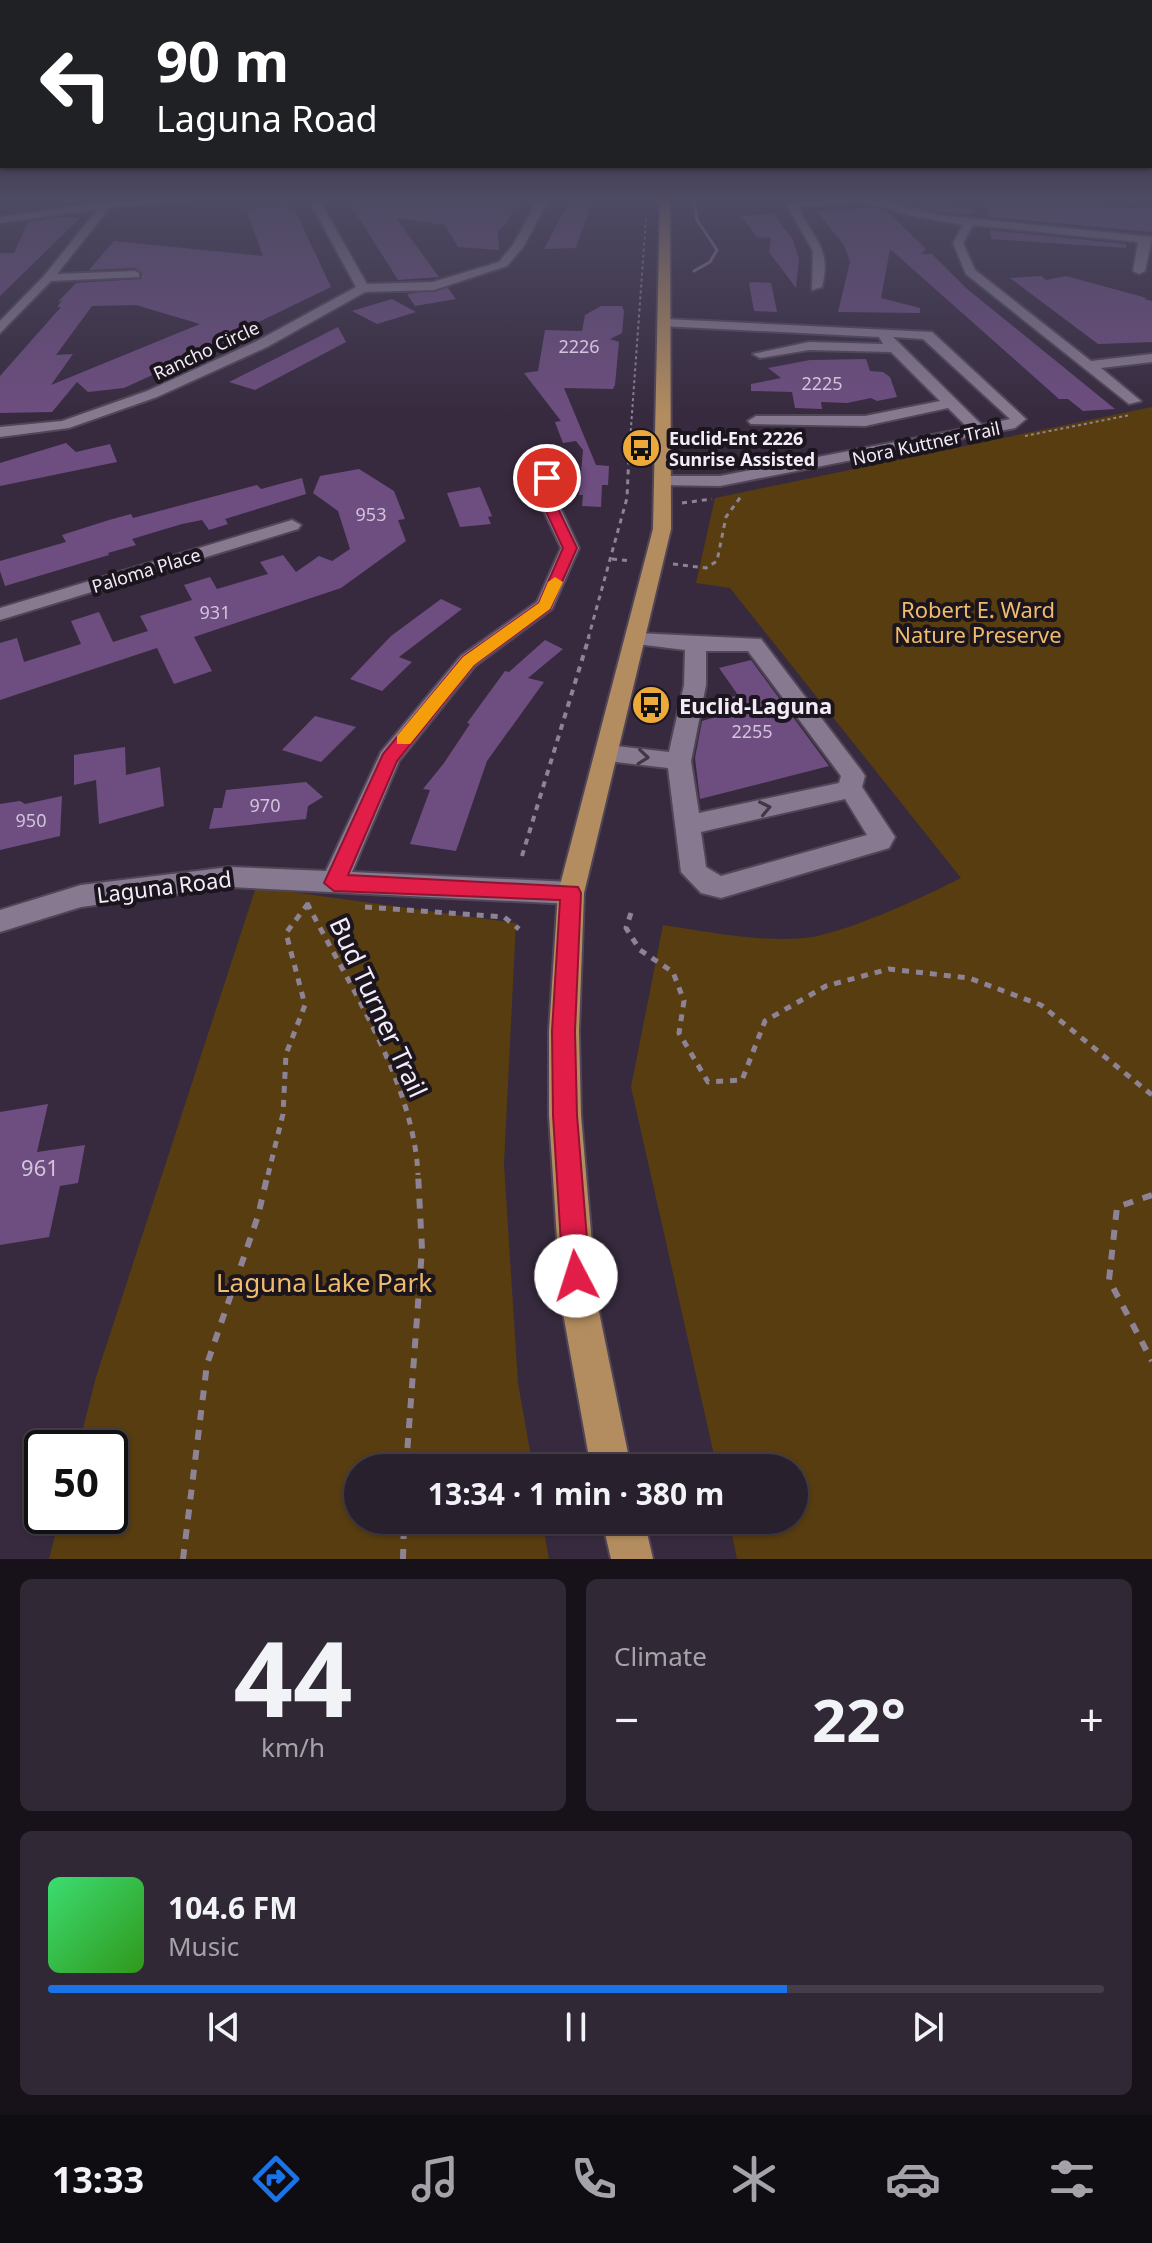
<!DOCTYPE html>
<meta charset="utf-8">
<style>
:root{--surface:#29202e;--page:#312836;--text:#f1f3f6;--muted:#a5a3aa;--line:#453e4a;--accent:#1a73e8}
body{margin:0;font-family:"Noto Sans",sans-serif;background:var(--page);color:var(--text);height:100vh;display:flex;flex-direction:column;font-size:30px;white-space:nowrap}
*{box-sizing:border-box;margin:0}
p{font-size:26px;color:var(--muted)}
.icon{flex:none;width:44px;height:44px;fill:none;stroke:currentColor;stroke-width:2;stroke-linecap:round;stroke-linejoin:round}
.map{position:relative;height:1559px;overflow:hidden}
.side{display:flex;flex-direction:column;gap:20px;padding:20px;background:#171219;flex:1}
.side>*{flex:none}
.guide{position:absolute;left:0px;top:0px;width:1152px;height:168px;box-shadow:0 2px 6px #0004,0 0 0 2px var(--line);background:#202124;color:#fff;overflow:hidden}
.speed{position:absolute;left:24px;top:1430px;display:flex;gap:16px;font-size:40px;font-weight:700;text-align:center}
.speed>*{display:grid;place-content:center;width:104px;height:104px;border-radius:50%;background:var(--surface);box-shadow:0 2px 6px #0004,0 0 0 2px var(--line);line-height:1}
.speed .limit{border:4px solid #111;border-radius:12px;background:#fff;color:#111}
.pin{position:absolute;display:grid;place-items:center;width:68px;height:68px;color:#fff;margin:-34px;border:4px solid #fff;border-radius:50%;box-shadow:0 2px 8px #0007}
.me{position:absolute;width:88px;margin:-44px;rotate:355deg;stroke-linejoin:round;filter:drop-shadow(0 0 6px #0008)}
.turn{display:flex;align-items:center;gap:28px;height:168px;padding:0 24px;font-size:36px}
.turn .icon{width:104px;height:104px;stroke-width:2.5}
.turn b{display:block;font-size:56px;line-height:68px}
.big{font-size:60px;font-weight:700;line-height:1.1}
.side .widget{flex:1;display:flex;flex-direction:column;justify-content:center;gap:12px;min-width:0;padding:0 28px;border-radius:12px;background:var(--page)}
.side .dial{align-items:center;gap:0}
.dial b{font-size:104px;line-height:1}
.song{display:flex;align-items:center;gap:24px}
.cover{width:96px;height:96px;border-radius:12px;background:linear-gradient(135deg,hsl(140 70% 55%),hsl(110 70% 35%))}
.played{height:8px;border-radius:4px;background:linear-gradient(90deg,var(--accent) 70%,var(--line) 70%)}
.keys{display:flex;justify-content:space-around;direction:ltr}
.heat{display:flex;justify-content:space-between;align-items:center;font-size:44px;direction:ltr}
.side .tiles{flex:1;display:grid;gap:20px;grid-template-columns:1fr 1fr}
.widget:last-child{grid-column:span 2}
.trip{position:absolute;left:344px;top:1454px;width:464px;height:80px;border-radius:40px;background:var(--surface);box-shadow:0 2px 6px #0004,0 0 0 2px var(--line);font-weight:700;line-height:80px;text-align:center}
.tab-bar{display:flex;height:128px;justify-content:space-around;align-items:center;background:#100d12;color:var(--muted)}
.tab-bar .icon{width:56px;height:56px}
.tab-bar .current{color:var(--accent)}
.tab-bar b{font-size:36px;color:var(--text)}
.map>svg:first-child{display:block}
.green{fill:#573d10}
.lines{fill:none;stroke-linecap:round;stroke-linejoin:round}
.stream{stroke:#9271a5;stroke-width:3}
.building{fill:#6e4e80;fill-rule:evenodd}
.minor-casing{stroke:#514657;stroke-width:4}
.major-casing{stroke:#514657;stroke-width:4}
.path-far4{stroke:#8d8394;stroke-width:2;stroke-dasharray:3 3;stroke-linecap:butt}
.path-far3{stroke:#8d8394;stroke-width:3;stroke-dasharray:5 5;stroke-linecap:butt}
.path-far2{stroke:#8d8394;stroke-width:4;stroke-dasharray:6 6;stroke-linecap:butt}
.path-far1{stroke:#8d8394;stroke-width:5;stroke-dasharray:7 7;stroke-linecap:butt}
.path{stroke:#8d8394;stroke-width:6;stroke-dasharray:10 10;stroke-linecap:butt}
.minor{fill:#877990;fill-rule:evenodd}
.major{fill:#b38d5f;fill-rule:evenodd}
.oneway{stroke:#413846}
.route{fill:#e11d48;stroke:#92132f;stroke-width:2}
.slow{fill:#f59e0b}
.labels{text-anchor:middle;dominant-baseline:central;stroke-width:8;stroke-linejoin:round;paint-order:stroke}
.number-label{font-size:18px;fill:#d2c4da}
.far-street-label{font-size:18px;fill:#f3ebf8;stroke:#1b151e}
.far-poi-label{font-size:18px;font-weight:bold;fill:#f3ebf8;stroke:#1b151e;text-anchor:start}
.park-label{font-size:22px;fill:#f0bb6a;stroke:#1b151e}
.poi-label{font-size:22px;font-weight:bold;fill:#f3ebf8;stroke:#1b151e;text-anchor:start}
.street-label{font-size:22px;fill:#f3ebf8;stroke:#1b151e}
.near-number-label{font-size:22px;fill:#d2c4da}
.near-street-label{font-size:26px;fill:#f3ebf8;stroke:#1b151e}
.near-park-label{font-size:26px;fill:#f0bb6a;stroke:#1b151e}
</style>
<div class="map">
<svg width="1152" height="1559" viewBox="0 0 1152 1559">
<rect width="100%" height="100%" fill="#372a3e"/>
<path class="green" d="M1152 407V1559H737L729 1520H794V1468H717L631 1087 663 925C710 932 757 942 805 938 844 934 924 897 961 878L730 588 696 583 715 498Z
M256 887 516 923 504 1164 518 1383 533 1468H358V1520H542L549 1559H49L60 1516H110V1448H78L96 1377Z"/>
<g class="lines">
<path class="stream" d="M694 198 697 220 717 250 710 262 694 271"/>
</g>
<path class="building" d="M355 198H520L505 225 498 230 499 250 458 247 445 225 396 218 439 277 398 280 350 204 359 203Z
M593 198 576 248 544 249 570 199Z
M987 198H1065L1106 202 1108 208H1152V232L989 217Z
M913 200 976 210 969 215 939 212 924 208Z
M292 204 331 287 217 342 222 343 124 388 88 392 77 382 52 412 0 413V376L61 307H57L62 301 58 302 76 283 141 279 142 273 135 268 89 270 114 241 263 256 246 209ZM136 305 200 324 51 385 73 354 56 355 92 306Z
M874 207 888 212 926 249 921 254H932L966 288 1115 409 1083 411 1068 399H1059L890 249 881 298 920 308V313L838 312 850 262 844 245 816 211Z
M773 214 792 238 799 258 796 288 769 252 771 238 757 237 741 216Z
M60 217 80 218 0 296V253H14L28 222Z
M990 230 1126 244V248L991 239Z
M1041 276 1046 280 1066 276 1147 298 1144 299 1152 301V342L1098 344 1010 278Z
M752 282 771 283 777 312 754 311 749 283Z
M448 288 456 299 415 306 407 294Z
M392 299 416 312 377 324 352 311Z
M601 306H622L624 311 622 333 610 339 619 342 615 385 613 389 564 388 596 465 609 466 608 485H602L601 507 582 506 583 495H579L583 450 576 441 563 443 555 422 561 421 524 373 538 371 545 330 582 331 585 315Z
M338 327 346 342 255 390 229 382Z
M866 359 870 371 883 372 890 377 897 397 877 401 871 398 847 403 821 402 822 409 795 408 792 392 751 391V384L781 378 768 368 810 360Z
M66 443 76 452 110 444 117 462 0 486V463Z
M359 469 394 491 405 519 398 520 406 541 341 588 194 637 212 671 174 684 157 648 0 700V643L17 638 24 662 81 644 71 621 99 612 113 642 148 631 140 616 192 600 184 585 210 577 217 589 268 574 260 562 283 555 296 572 319 556 332 561 350 549 338 511 313 493 320 476Z
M302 478 306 494 225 519 228 524 209 530 202 520 182 524 132 539 136 545 108 553 109 555 5 586 0 571V561L66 542 62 535 109 520 131 514 133 518 257 485 261 489Z
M480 487 492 516 488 517 491 524 460 527 447 493Z
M441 599 462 609 399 657 412 662 382 691 350 679 391 636Z
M545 640 563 649 528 678 544 682 487 761 456 851 410 844 430 790 423 789 444 763 470 724 467 723 505 671 509 672Z
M751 660 829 766 700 799 695 758 702 721 712 718 705 705 738 695 719 668Z
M315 716 356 727 321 762 282 750Z
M125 747 126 775 160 767 164 806 99 824 96 780 74 785V755Z
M306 782 323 797 308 806 306 819 209 829 214 808H222L226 790Z
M62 796 60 836 0 850V804L20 801 25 804Z
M48 1104 37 1152 85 1145 78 1183 60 1186 49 1237 0 1245V1112Z"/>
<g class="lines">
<defs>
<path id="minor" d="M106 198H213L110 207 57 274 135 271 139 273V277L51 281 0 333V321L44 276 98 209 0 223V217L103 202Z
M308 198H318L367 284 433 282 499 262 513 245 539 198H549L524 246 507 266 434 290 365 292 267 347 157 397 69 428 0 437V427L62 421 147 391 257 341 356 287Z
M832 198H873L938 215 1152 237 1145 271 1139 274 1133 271 1138 242 973 225 963 243 975 270 1091 361 1152 354V362L1101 368 1141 401 1129 404 966 274 953 243 963 225 913 216 863 201 798 207C813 240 832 247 822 287L812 290 813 251 787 205Z
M1125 198H1136L1131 201Z
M666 319 932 332 1026 419 1015 428 720 486 659 485V477L665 476H720L968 428 948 408 865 426 751 424 748 421 756 416H865L940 401 891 352 809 350 760 358 753 354 809 342 883 344 879 337 661 326 660 323ZM893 337 923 339 1010 419 982 425Z
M550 457 558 462 554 494 579 548 552 609 475 666 399 761 352 872 571 882 580 885 584 893 580 901 571 904 230 887 81 907 0 932V910L81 885 230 867 326 871 381 752 461 656 537 602 561 548 536 494 542 462Z
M292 520 301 525 298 529 0 620V608Z
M636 633 761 639 861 770 865 776 862 787 895 837 889 848 721 898 701 893 681 872 668 768 607 761 595 753 607 745 669 752 684 685 685 650 629 643 626 639ZM706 651H748L841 776 839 783 699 813 691 761 706 685ZM845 799 867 835 721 876 706 867 701 832Z"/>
<path id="major" d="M660 198H670L671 529 584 893 579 1031 581 1115 597 1302 631 1468H591L561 1302 549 1115V1031L558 893 653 529Z
M602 1520H644L653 1559H611Z"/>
</defs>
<use href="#minor" class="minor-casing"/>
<use href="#major" class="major-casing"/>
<path class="path-far4" d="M1025 436 1130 415
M629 455 646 219"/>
<path class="path-far3" d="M682 503 712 499
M612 559 632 561
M673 564 706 568 717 561 726 517 742 495
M588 639 627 498 629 453"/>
<path class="path-far2" d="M522 856 589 637"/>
<path class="path-far1" d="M307 903C349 985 414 1083 418 1175
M365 907 504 917 519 929
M631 913 626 928 640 950 673 972 684 1001 679 1033 708 1082 742 1080 765 1021 826 986 889 969 969 978 1041 1005 1152 1095
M268 1175 283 1114 286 1054 305 1005 286 933 310 901"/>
<path class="path" d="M1152 1195 1117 1207 1109 1280 1152 1361
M406 1468 422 1249 418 1173
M183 1559 207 1364 258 1216 268 1173
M403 1559 404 1520"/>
<use href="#minor" class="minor"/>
<use href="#major" class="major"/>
</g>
<defs><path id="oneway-chevron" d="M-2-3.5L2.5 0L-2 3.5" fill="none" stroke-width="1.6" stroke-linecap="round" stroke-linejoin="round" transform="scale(2)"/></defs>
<g class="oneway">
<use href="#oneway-chevron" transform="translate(643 757) rotate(6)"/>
<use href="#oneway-chevron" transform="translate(765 808) rotate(-12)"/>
</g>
<linearGradient id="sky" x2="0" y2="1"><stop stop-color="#1e1722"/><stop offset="0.48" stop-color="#4d4a63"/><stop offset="1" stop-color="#4d4a63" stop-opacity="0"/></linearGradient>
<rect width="1152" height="416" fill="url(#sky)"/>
<path class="route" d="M543 476 554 478 551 494 577 548 550 609 474 665 397 761 348 875 578 887 581 893 575 1031 577 1115 590 1276 586 1285 576 1289 567 1285 563 1276 553 1115 552 1031 560 900 334 891 324 883 383 754 463 657 539 603 563 548 538 494Z"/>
<path class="slow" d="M555 577 563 582 550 609 474 665 410 744H397V736L463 657 539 603 548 582Z"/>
<defs>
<symbol id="bus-disc" viewBox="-11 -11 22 22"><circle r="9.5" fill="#ebaa39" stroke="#1b151e"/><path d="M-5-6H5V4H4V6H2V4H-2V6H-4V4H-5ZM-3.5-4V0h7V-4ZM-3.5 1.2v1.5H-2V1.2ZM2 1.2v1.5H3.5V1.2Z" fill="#111"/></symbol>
</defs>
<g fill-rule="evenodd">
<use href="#bus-disc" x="619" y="426" width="44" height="44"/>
<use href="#bus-disc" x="629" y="683" width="44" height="44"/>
</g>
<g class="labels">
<g class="number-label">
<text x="579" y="346">2226</text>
<text x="822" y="383">2225</text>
<text x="371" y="514">953</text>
<text x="215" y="612">931</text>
<text x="752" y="731">2255</text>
<text x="265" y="805">970</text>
<text x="31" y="820">950</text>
</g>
<g class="far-street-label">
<text transform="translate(206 350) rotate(-25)">Rancho Circle</text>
<text transform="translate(926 443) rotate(-12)">Nora Kuttner Trail</text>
<text transform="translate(146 570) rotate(-17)">Paloma Place</text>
</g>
<g class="far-poi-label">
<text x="669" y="438">Euclid-Ent 2226<tspan x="669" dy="21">Sunrise Assisted</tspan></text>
</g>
<g class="park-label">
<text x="978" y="609">Robert E. Ward<tspan x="978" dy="25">Nature Preserve</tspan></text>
</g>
<g class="poi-label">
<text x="679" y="705">Euclid-Laguna</text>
</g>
<g class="street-label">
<text transform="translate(164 886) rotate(-7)">Laguna Road</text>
</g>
<g class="near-number-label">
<text x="40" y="1167">961</text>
</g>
<g class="near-street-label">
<text transform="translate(379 1007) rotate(65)">Bud Turner Trail</text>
</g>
<g class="near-park-label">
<text x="324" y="1282">Laguna Lake Park</text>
</g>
</g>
</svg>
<div class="speed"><div class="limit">50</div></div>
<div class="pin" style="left:547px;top:478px;background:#d93025"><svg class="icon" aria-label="arrive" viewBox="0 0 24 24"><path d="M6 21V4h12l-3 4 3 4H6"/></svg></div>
<svg class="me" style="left:576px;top:1276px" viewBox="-20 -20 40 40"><circle r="19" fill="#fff"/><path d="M0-13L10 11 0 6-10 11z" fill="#e11d48"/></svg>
<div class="trip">13:34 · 1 min · 380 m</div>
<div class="guide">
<div class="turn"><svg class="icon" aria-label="left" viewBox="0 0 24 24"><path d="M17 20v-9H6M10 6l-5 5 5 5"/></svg><div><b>90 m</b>Laguna Road</div></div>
</div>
</div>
<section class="side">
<div class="tiles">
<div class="widget dial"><b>44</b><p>km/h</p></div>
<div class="widget"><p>Climate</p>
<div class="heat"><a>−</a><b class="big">22°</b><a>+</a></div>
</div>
<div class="widget">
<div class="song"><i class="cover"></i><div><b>104.6 FM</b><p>Music</p></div></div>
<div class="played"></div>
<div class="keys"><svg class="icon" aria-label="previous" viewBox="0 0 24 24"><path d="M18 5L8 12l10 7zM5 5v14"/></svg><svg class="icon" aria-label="pause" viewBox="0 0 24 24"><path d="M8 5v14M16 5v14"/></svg><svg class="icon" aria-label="next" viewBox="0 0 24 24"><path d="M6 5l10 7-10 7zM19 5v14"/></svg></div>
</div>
</div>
</section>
<nav class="tab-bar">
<b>13:33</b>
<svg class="icon current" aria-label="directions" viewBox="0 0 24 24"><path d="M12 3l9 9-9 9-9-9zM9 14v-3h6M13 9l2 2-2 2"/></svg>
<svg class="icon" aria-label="music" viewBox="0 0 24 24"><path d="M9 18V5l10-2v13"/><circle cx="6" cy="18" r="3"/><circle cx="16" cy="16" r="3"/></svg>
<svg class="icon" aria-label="phone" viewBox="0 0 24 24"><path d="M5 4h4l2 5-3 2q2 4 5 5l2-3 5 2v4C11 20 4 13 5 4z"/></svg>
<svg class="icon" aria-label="climate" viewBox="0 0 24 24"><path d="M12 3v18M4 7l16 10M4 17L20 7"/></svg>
<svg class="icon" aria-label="car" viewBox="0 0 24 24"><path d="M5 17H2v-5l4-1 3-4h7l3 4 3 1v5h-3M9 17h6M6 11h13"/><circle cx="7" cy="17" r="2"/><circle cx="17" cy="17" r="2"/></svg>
<svg class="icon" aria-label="filters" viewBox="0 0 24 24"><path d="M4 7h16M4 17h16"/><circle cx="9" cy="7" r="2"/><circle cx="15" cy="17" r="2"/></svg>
</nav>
